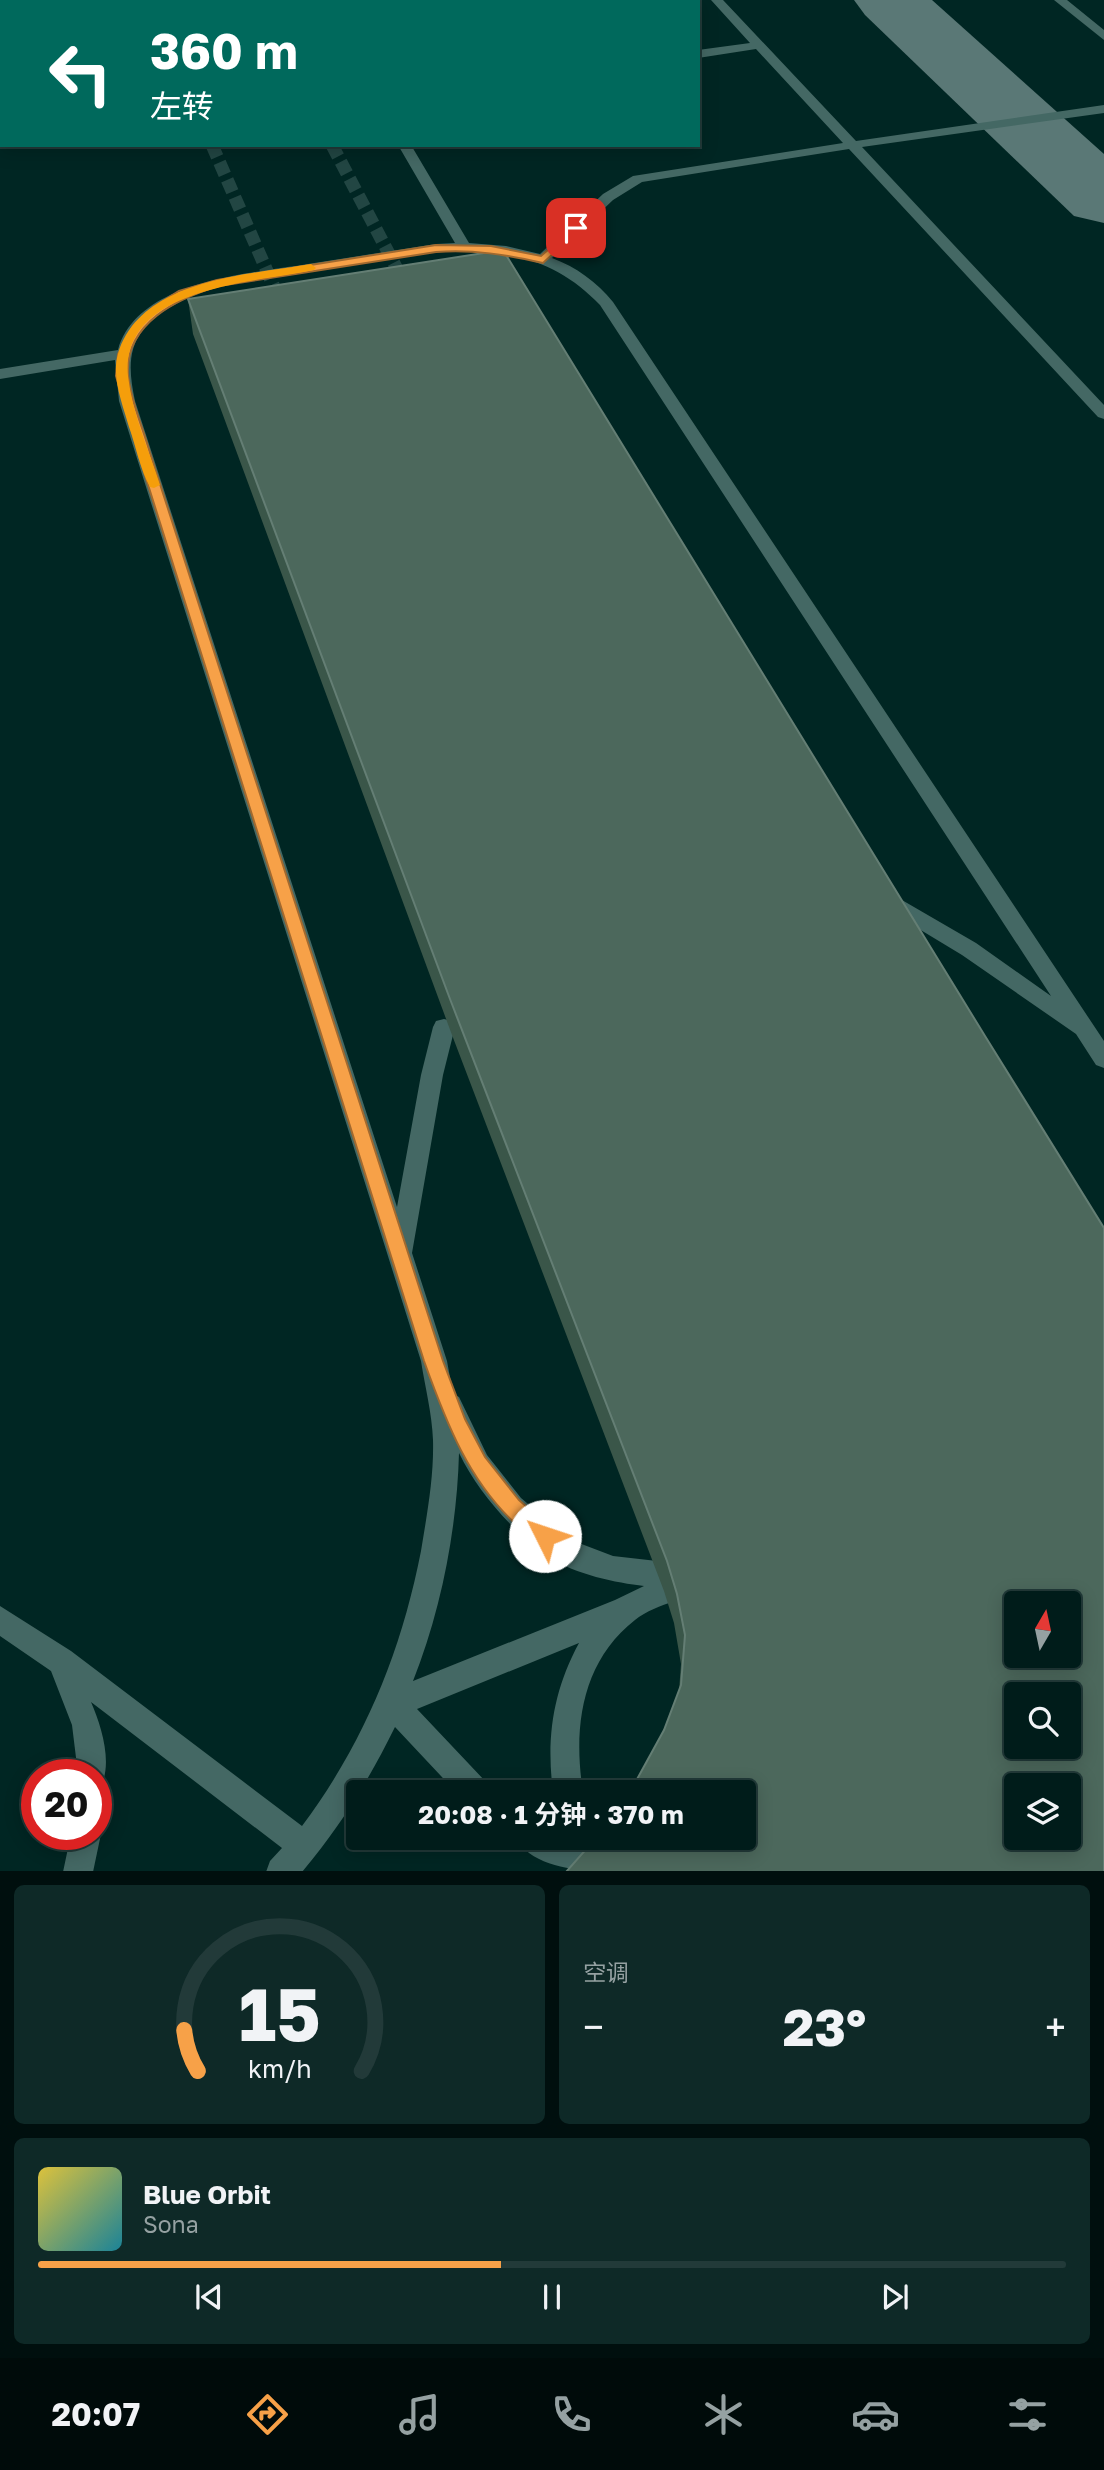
<!DOCTYPE html>
<html lang="zh">
<meta charset="utf-8">
<style>
:root{--surface:#001c1a;--page:#0e2927;--text:#f1f3f6;--muted:#95a1a2;--line:#223a39;--accent:#f7a148}
body{margin:0;font-family:"Golos Text","Noto Sans SC",sans-serif;background:var(--page);color:var(--text);height:100vh;display:flex;flex-direction:column;font-size:26px;white-space:nowrap}
*{box-sizing:border-box;margin:0}
p{font-size:23px;color:var(--muted)}
.icon{flex:none;width:38px;height:38px;fill:none;stroke:currentColor;stroke-width:2;stroke-linecap:round;stroke-linejoin:round}
.map{position:relative;height:1871px;overflow:hidden}
.drawer{display:flex;flex-direction:column;gap:14px;padding:14px;background:#000f0e;flex:1}
.drawer>*{flex:none}
.banner{position:absolute;left:0px;top:0px;width:700px;height:147px;box-shadow:0 4px 18px #0003,0 0 0 2px var(--line);background:#00695c;color:#fff;overflow:hidden}
.needle{width:46px;rotate:9deg}
.fabs{position:absolute;left:1004px;top:1591px;display:grid;gap:14px}
.fabs a{display:grid;place-items:center;width:77px;height:77px;border-radius:7px;background:var(--surface);box-shadow:0 4px 18px #0003,0 0 0 2px var(--line);font-size:35px}
.speed{position:absolute;left:21px;top:1759px;display:flex;gap:14px;font-size:35px;font-weight:700;text-align:center}
.speed>*{display:grid;place-content:center;width:91px;height:91px;border-radius:50%;background:var(--surface);box-shadow:0 4px 18px #0003,0 0 0 2px var(--line);line-height:1}
.speed .limit{border:10px solid #d22;background:#fff;color:#111}
.pin{position:absolute;display:grid;place-items:center;width:60px;height:60px;color:#fff;margin:-30px;border-radius:14px;box-shadow:0 4px 10px #0006}
.me{position:absolute;width:77px;margin:-38px;rotate:311deg;stroke-linejoin:round;filter:drop-shadow(0 0 5px #0008)}
.turn{display:flex;align-items:center;gap:24px;height:147px;padding:0 35px;font-size:32px}
.turn .icon{width:91px;height:91px;stroke-width:2.5}
.turn b{display:block;font-size:49px;line-height:60px}
.big{font-size:52px;font-weight:700;line-height:1.1}
.drawer .tile{flex:1;display:flex;flex-direction:column;justify-content:center;gap:10px;min-width:0;padding:0 24px;border-radius:10px;background:var(--page)}
.drawer .dial{align-items:center;gap:0}
.dial svg{height:182px;overflow:visible;fill:none;stroke:var(--line);stroke-width:7;stroke-linecap:round;text-anchor:middle}
.dial text{fill:var(--text);stroke:none}
.song{display:flex;align-items:center;gap:21px}
.cover{width:84px;height:84px;border-radius:10px;background:linear-gradient(135deg,hsl(50 70% 55%),hsl(190 70% 35%))}
.played{height:7px;border-radius:4px;background:linear-gradient(90deg,var(--accent) 45%,var(--line) 45%)}
.keys{display:flex;justify-content:space-around;direction:ltr}
.heat{display:flex;justify-content:space-between;align-items:center;font-size:38px;direction:ltr}
.drawer .tiles{flex:1;display:grid;gap:14px;grid-template-columns:1fr 1fr}
.tile:last-child{grid-column:span 2}
.trip{position:absolute;left:346px;top:1780px;width:410px;height:70px;border-radius:7px;background:var(--surface);box-shadow:0 4px 18px #0003,0 0 0 2px var(--line);font-weight:700;line-height:70px;text-align:center}
.tabs{display:flex;height:112px;justify-content:space-around;align-items:center;background:#000b0a;color:var(--muted)}
.tabs .icon{width:49px;height:49px}
.tabs .active{color:var(--accent)}
.tabs b{font-size:32px;color:var(--text)}
.map>svg:first-child{display:block}
.lines{fill:none;stroke-linecap:round;stroke-linejoin:round}
.taxiway{fill:#5a7876;fill-rule:evenodd}
.minor-tunnel{stroke:#224643;stroke-width:13;stroke-dasharray:13 6;stroke-linecap:butt}
.minor{fill:#446864;fill-rule:evenodd}
.wall{fill:#3a5649}
.building{fill:#4c685c;stroke:#647e74;stroke-width:2;fill-rule:evenodd}
.route{fill:#f7a148;stroke:#a1692f;stroke-width:2}
.slow{fill:#f59e0b}
</style>
<div class="map">
<svg width="1104" height="1872" viewBox="0 0 1104 1872">
<rect width="100%" height="100%" fill="#002623"/>
<g class="lines">
<path class="taxiway" d="M854 0H932L1104 154V223L1074 216 865 15Z"/>
<path class="minor-tunnel" d="M212 145 284 310
M332 145 409 292"/>
<path class="minor" d="M187 0H211L185 2Z
M259 0H271L272 2H260Z
M711 0H723L856 141 1104 105V113L862 147 1104 405V419L1098 417 849 149 642 182 613 200 552 258C576 267 597 282 613 302L1104 1041V1068L1096 1065 1076 1034 962 955 881 906 878 901 881 896 888 893 895 896 976 943 1051 996 600 305C574 278 546 262 509 255 442 243 371 263 304 273 275 278 243 280 215 288 189 296 160 309 143 330 126 351 130 377 135 401L397 1207 421 1075 433 1027 436 1021 444 1019 452 1021 455 1027 443 1075 412 1253 447 1361 453 1394 459 1397 487 1455 521 1498 571 1540 613 1556 657 1561 667 1565 671 1574 668 1579 674 1581 678 1591 674 1601C661 1606 646 1611 635 1620 581 1662 573 1729 583 1792H553C546 1738 553 1691 579 1643L417 1709 486 1782 491 1792H456L395 1727C369 1780 340 1827 302 1872H266L270 1861 282 1848 91 1702C101 1725 112 1760 102 1784L96 1787V1774H78L72 1725 51 1671 0 1636V1606L71 1651 302 1826C364 1743 401 1653 421 1551 427 1514 434 1477 433 1440 432 1413 425 1387 421 1361L119 401 115 360 0 379V369L118 350C138 280 249 274 308 264 351 257 393 251 436 244L455 243 398 145H411L469 243 506 246 540 254 603 194 633 176 843 143 756 49 698 58V50L750 43ZM459 1453C479 1494 514 1533 551 1558 574 1574 617 1583 644 1586L615 1600 413 1681C441 1611 457 1529 459 1453Z
M1054 0H1067L1104 30V40Z
M0 22H2V30H0Z
M96 1823 101 1834 93 1872H63L71 1834H96Z
M517 1838H594L603 1870C577 1872 528 1865 517 1838Z"/>
</g>
<path class="wall" d="M503 250 744 1838 664 1730 679 1691 681 1664 674 1623 664 1591 452 1035 193 334 188 299Z"/>
<path class="building" d="M366 0H501L503 2H367Z
M503 250 985 1036 1104 1228V1872H566L596 1838H744V1792H630L664 1730 681 1685 685 1635 677 1594 667 1561 450 999 188 299ZM1017 1603H1069V1656H1017ZM1017 1694H1069V1746H1017ZM1017 1785H1069V1838H1017Z"/>
<path class="route" d="M576 225 579 226V230L543 263C507 255 473 249 436 252L219 286C178 298 125 323 128 374 130 399 143 428 150 453L443 1361 465 1419 485 1457 519 1500 552 1529 555 1536 552 1543 545 1545C535 1541 528 1534 519 1527 469 1483 446 1422 424 1361L138 453 116 376 118 354 133 326 153 307 179 291 217 280 436 245 491 246 541 256Z"/>
<path class="slow" d="M311 264 316 268 314 270C256 283 120 286 128 376 132 413 149 450 160 485L154 488 150 487C140 469 136 446 129 427 123 405 111 377 118 354 140 279 248 275 311 264Z"/>
</svg>
<div class="fabs">
<a><svg class="needle" viewBox="-14 -14 28 28"><path d="M0-13l5 13h-10z" fill="#e53935"/><path d="M0 13l5-13h-10z" fill="#95a1a2"/></svg></a>
<a><svg class="icon" aria-label="search" viewBox="0 0 24 24"><circle cx="10" cy="10" r="6"/><path d="M15 15l6 6"/></svg></a>
<a><svg class="icon" aria-label="layers" viewBox="0 0 24 24"><path d="M12 4l9 5-9 5-9-5zM3 14l9 5 9-5"/></svg></a>
</div>
<div class="speed"><div class="limit">20</div></div>
<div class="pin" style="left:576px;top:228px;background:#d93025"><svg class="icon" aria-label="arrive" viewBox="0 0 24 24"><path d="M6 21V4h12l-3 4 3 4H6"/></svg></div>
<svg class="me" style="left:545px;top:1536px" viewBox="-20 -20 40 40"><circle r="19" fill="#fff"/><path d="M0-13L10 11 0 6-10 11z" fill="#f7a148"/></svg>
<div class="trip">20:08 · 1 分钟 · 370 m</div>
<div class="banner">
<div class="turn"><svg class="icon" aria-label="left" viewBox="0 0 24 24"><path d="M17 20v-9H6M10 6l-5 5 5 5"/></svg><div><b>360 m</b>左转</div></div>
</div>
</div>
<section class="drawer">
<div class="tiles">
<div class="tile dial"><svg viewBox="0 0 100 80">
<path d="M14 69A42 42 0 1 1 86 69"/>
<path d="M14 69A42 42 0 0 1 8 51" stroke="#f7a148"/>
<text x="50" y="56" font-size="32" font-weight="700">15</text>
<text x="50" y="72" font-size="11">km/h</text>
</svg></div>
<div class="tile"><p>空调</p>
<div class="heat"><a>−</a><b class="big">23°</b><a>+</a></div>
</div>
<div class="tile">
<div class="song"><i class="cover"></i><div><b>Blue Orbit</b><p>Sona</p></div></div>
<div class="played"></div>
<div class="keys"><svg class="icon" aria-label="previous" viewBox="0 0 24 24"><path d="M18 5L8 12l10 7zM5 5v14"/></svg><svg class="icon" aria-label="pause" viewBox="0 0 24 24"><path d="M8 5v14M16 5v14"/></svg><svg class="icon" aria-label="next" viewBox="0 0 24 24"><path d="M6 5l10 7-10 7zM19 5v14"/></svg></div>
</div>
</div>
</section>
<nav class="tabs">
<b>20:07</b>
<svg class="icon active" aria-label="directions" viewBox="0 0 24 24"><path d="M12 3l9 9-9 9-9-9zM9 14v-3h6M13 9l2 2-2 2"/></svg>
<svg class="icon" aria-label="music" viewBox="0 0 24 24"><path d="M9 18V5l10-2v13"/><circle cx="6" cy="18" r="3"/><circle cx="16" cy="16" r="3"/></svg>
<svg class="icon" aria-label="phone" viewBox="0 0 24 24"><path d="M5 4h4l2 5-3 2q2 4 5 5l2-3 5 2v4C11 20 4 13 5 4z"/></svg>
<svg class="icon" aria-label="climate" viewBox="0 0 24 24"><path d="M12 3v18M4 7l16 10M4 17L20 7"/></svg>
<svg class="icon" aria-label="car" viewBox="0 0 24 24"><path d="M5 17H2v-5l4-1 3-4h7l3 4 3 1v5h-3M9 17h6M6 11h13"/><circle cx="7" cy="17" r="2"/><circle cx="17" cy="17" r="2"/></svg>
<svg class="icon" aria-label="filters" viewBox="0 0 24 24"><path d="M4 7h16M4 17h16"/><circle cx="9" cy="7" r="2"/><circle cx="15" cy="17" r="2"/></svg>
</nav>
